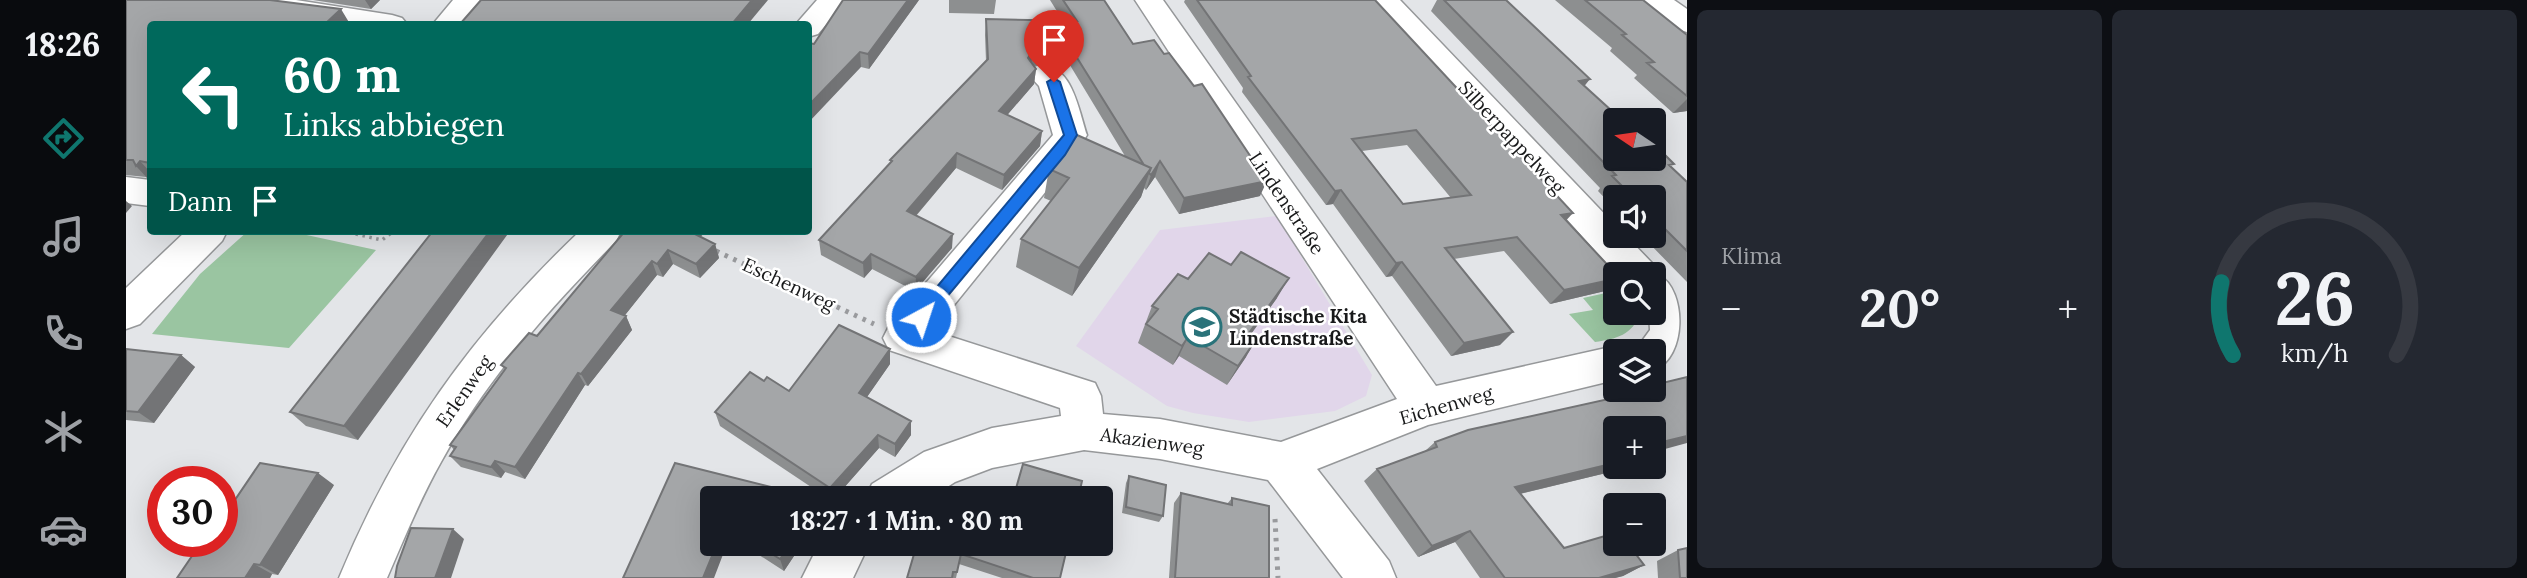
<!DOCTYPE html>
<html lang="de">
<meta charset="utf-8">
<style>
:root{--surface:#171b24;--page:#242831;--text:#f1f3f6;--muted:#9ea1a6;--line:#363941;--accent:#0f766e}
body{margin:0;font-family:Lora,serif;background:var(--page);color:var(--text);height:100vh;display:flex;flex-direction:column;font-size:26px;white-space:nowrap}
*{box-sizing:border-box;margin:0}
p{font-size:23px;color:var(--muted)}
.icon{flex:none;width:38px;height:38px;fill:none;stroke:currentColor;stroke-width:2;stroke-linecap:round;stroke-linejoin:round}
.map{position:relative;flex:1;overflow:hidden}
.side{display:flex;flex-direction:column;gap:10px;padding:10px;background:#0d0f14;width:840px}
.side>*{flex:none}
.banner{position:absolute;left:21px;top:21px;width:665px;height:214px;border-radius:7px;box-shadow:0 7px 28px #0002;background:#00695c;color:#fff;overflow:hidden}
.needle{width:46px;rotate:283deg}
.controls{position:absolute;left:1477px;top:108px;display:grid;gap:14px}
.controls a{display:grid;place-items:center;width:63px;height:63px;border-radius:7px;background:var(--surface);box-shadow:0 7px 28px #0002;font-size:35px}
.speed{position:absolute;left:21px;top:466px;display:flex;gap:14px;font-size:35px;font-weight:700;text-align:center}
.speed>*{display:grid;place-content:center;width:91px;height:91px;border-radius:50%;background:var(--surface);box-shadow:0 7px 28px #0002;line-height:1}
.speed .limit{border:10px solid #d22;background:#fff;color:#111}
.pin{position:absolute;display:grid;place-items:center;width:60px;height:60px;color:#fff;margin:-72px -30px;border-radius:50% 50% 50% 0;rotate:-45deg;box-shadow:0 0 7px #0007}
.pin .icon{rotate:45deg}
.me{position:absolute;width:77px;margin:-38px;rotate:40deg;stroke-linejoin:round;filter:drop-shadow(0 0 5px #0008)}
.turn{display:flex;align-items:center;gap:24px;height:147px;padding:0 21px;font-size:32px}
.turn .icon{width:91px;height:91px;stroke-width:2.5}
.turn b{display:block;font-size:49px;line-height:60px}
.then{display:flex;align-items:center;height:66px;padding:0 21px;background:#0003;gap:14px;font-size:26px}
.big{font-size:52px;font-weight:800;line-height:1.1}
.side .card{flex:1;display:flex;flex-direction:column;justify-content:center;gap:10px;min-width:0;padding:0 24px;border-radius:10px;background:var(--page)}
.side .dial{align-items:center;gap:0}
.dial svg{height:182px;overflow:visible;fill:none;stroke:var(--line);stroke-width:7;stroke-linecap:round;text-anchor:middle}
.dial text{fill:var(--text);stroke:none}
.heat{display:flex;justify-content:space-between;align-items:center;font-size:38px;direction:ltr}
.side .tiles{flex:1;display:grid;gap:10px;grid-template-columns:repeat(2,1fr)}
.trip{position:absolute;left:574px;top:486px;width:413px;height:70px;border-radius:7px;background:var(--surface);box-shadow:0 7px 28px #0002;font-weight:800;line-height:70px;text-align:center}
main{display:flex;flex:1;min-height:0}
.tab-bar{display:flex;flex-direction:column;width:126px;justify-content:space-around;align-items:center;background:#090b0e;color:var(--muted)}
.tab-bar .icon{width:49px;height:49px}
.tab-bar .active{color:var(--accent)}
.tab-bar b{font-size:32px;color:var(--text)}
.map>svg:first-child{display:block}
.education{fill:#e1d6ea}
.green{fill:#9ac5a1}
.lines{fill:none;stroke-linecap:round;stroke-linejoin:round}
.minor-casing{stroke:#96989a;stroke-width:3}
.path-far1{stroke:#999a9d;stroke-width:3.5;stroke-dasharray:2.5 4.5;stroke-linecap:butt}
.path{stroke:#999a9d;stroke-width:5;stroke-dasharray:3.5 6;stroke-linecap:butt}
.minor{fill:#fff;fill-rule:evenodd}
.wall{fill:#8d8f90;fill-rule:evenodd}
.shaded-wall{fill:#737476}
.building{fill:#a4a6a8;stroke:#737476;stroke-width:2;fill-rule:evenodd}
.route{fill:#1a73e8;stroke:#114b97;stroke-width:2}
.labels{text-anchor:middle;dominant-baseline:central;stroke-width:5;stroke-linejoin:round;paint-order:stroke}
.street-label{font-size:19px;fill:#18191a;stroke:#fff}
.poi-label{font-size:19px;font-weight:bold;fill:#18191a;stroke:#fff;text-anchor:start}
</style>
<main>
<nav class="tab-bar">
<b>18:26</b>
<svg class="icon active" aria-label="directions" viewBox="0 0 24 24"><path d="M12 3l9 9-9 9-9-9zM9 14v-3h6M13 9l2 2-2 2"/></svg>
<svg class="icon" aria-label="music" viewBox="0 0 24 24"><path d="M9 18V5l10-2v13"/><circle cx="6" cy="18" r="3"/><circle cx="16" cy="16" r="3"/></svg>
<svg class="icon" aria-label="phone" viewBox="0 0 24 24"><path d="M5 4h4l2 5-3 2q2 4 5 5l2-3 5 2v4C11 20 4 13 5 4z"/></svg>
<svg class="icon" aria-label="climate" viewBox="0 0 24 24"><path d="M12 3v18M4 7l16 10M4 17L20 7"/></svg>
<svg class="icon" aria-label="car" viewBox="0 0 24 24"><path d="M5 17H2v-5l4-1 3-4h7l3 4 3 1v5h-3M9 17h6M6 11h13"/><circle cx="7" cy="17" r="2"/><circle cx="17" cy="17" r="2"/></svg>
</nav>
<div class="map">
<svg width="1561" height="578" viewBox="0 0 1561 578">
<rect width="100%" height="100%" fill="#e3e5e8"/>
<path class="education" d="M1151 216 1246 375 1240 396 1209 411 1123 422 1067 413 1041 406 950 346 1034 230Z"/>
<path class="green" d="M122 231H162L250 250 163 348 26 334 74 274Z
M1453 261 1489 275V313H1514C1507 335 1490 339 1469 342L1443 314 1467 310 1457 298 1480 293Z"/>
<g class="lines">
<defs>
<path id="minor" d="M100 0H170L266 15 276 18 281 24H213L114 9 104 6Z
M327 0H357L337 24H307Z
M691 0H721L692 34 682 37V24H670Z
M1009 0H1037L1310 386 1489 346 1504 352H1489V380L1302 425 1191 469 1263 561 1270 578H1217L1142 480 1034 459 958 450 866 468 829 482 803 499H739L746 484 798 452 866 428 935 416 934 408 763 350 757 338 763 326 927 135 913 86 902 74 907 67C945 57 952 108 961 135L946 159 807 331 969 383 975 396 977 414 1034 419 1155 442 1271 399Z
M1244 0H1274L1489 225V236H1500L1527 264 1533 275C1561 290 1561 358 1528 370V352H1508L1524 330 1523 313H1528V275H1491Z
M1515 0H1548L1561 9V32L1551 29Z
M0 177 24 180V206L0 203Z
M60 231H101L96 241 14 324 0 329V288Z
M454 231H495L490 241C424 308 360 379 315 462 294 499 278 539 261 578H213C271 438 344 336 454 231Z
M693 544H743L727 578H676Z"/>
</defs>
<use href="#minor" class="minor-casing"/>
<path class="path-far1" d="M216 231 256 240 268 231
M588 250 594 253"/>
<path class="path" d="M590 251 748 324
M1149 519 1152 578"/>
<use href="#minor" class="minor"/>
</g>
<path class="wall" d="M0 0 24 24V181L20 177 0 175Z
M187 0H254L245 9Z
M793 0 743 69 735 67 688 44Z
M823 0H870L868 14 823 13Z
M924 0H978L1007 44 1134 196 1053 214 1029 177 1020 190 1018 188 1015 197 946 296 890 267 895 239 925 201 918 198 923 169 999 156 936 52 925 65H907L910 69 908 84 881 115 916 131 914 146 876 190 830 168 790 216 826 248 789 291 746 269 738 278 695 255 693 240 764 164V160L860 61 859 35 860 19 937 21Z
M1059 0H1249L1440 220 1489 275V282L1479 291 1424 304 1378 251 1328 259 1374 345 1325 356 1266 276 1260 277 1207 204 1200 205 1116 92 1117 88 1058 2ZM1281 145 1325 198 1277 204 1236 151Z
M1311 0H1380L1459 86 1561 182V282L1516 236H1528V198H1489V209L1472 191 1474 188 1305 11Z
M1429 0H1517L1561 35V111L1547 113 1508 78 1511 75 1484 51 1486 48Z
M307 231 232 440 180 426 164 412Z
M499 231 575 237 589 244 593 258 574 278 547 264 537 277 531 275 498 316H500L506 330 462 386 459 385 399 479 379 472 375 478 335 467 324 456 328 450 324 445 379 370 375 365 411 336Z
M1062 279 1151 298 1125 334 1120 357 1101 385 1053 356 1047 365 1012 343 1026 306Z
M0 349 55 355 69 367 28 423 0 420Z
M764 364 741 397 785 435 769 457 753 448 708 499H703L594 426 589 412 638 381 663 391Z
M1498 392 1528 429 1489 467H1505L1394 494 1438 548 1518 565 1497 576 1489 578H1354L1329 542 1292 557 1238 481 1251 469 1299 451 1309 442 1490 398Z
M1003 476 1037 516 1033 522 996 513 1000 483Z
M208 485 152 575 146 574 144 578H51L73 554Z
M1055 493 1101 504 1106 498 1143 578H1043L1048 503Z
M616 544H676L658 571Z
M791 544 934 578H876L833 564 830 578H781Z
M1552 550 1561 578H1532L1531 561Z"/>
<path class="shaded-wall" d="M239 0H254L245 9Z
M626 0H642L622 24H606Z
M782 0H793L743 69 742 54Z
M215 9 224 24H199Z
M938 37 936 52 925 65 927 49Z
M907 50 905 65 902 58Z
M734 52 735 67 682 123V106Z
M910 69 908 84 871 127 873 111Z
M1464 79 1452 94 1453 81Z
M1561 99V111L1547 113Z
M916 131 914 146 876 190 878 175Z
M831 153 830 168 781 226V211Z
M14 161 24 172V181L10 166Z
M1034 161 1029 177 1020 190 1025 175Z
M1025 168 1015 197 946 296 953 268Z
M1141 181 1134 196 1053 214 1058 198Z
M1215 190 1207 204 1200 205 1209 191Z
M0 201 6 206 0 213Z
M1447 213 1434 227 1435 215Z
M364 231H384L232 440 218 426Z
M563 231H580L567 245Z
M827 234 826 248 789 291 790 277Z
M589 244 593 258 574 278 570 264Z
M542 250 547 264 537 277 531 264Z
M745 254 746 269 738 278 737 263Z
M526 261 531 275 492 324 485 310Z
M1276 262 1266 276 1260 277 1270 263Z
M1163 278 1151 298 1112 352 1123 333Z
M1489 279V282L1479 291 1424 304 1438 290Z
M500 316 506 330 462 386 455 374Z
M1387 332 1374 345 1325 356 1338 343Z
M1062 337 1053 356 1047 365 1056 346Z
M1131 338 1120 357 1101 385 1112 366Z
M764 349V364L734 407 733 393Z
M55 355 69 367 28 423 12 412Z
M452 373 459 385 399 479 389 467Z
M785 421V435L769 457V444Z
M752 435 753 448 708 499H705L704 488Z
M1561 436V443L1528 452V444Z
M369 461 379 472 375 478 365 467Z
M1489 463V467H1505L1372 499 1389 487Z
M192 473 208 485 152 575 134 565Z
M327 529 338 539 325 578H309Z
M1344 531 1329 542 1292 557 1306 546Z
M591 544H601L588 578H577Z
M665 544H676L658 571 654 559Z
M128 564 146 574 144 578H119Z
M1518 565 1497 576 1489 578H1473Z"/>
<path class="building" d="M0 0H144L215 9 199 24H24V163L14 161 10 166 7 160H0Z
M355 0H626L606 24H334Z
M717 0H782L742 54 734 52 682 106V43L688 44Z
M937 0H978L1007 44 1028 40 1038 54 1043 53 1068 86 1076 84 1141 181 1058 198 1034 161 1025 175 1023 173 1025 168 1018 165 938 37 927 49 907 50 902 58 910 69 873 111 916 131 878 175 831 153 781 211 827 234 790 277 745 254 737 263 693 240 766 161 764 160 862 59 860 19 951 21Z
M1071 0H1249L1447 213 1435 215 1491 275H1489V279L1438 290 1391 237 1319 248 1387 332 1338 343 1276 262 1270 263 1215 190 1209 191 1122 77 1125 76ZM1290 130 1345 195 1277 204 1226 139Z
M1318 0H1380L1464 79 1453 81 1497 121H1489V159H1528V144L1548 164 1543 165 1561 182V251L1528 218V198H1508L1486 176 1490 175Z
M1459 0H1517L1561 35V96L1521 63 1528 62 1496 35 1500 34Z
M951 135 1025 168 953 268 895 239 943 178 923 169Z
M307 231H364L218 426 164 412Z
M499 231H563L589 244 570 264 542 250 531 264 526 261 485 310 500 316 455 374 452 373 389 467 369 461 365 467 324 456 330 447 324 445 380 368 375 365 403 333 411 336Z
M1115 252 1163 278 1123 333 1131 338 1112 366 1062 337 1056 346 1020 324 1032 309 1026 306 1052 274 1062 279 1083 253 1105 265Z
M713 325 764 349 733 393 785 421 769 444 752 435 704 488 589 412 624 372 638 381 641 377 663 391Z
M0 349 55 355 12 412 0 411Z
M1561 377V436L1528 444V429H1489V463L1389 487 1438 548 1489 533V544H1502L1518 565 1473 578H1379L1344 531 1306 546 1251 469 1311 447 1309 442 1342 430 1501 395 1498 392 1505 390H1528V385Z
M134 463 192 473 134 565 128 564 119 578H51L68 553 73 554 82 541H96V519Z
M549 463 693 499H586V544H591L577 578H497Z
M897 464 956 481 952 499H887Z
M1003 476 1040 485 1037 516 1000 507Z
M1055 493 1106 505V498L1143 506V578H1049Z
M285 528 327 529 309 578H269L271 566Z
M630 544H665L654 559Z
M791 544H942L934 578H907L835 554 831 572H827L826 578H781Z
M1561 548V578H1554L1552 550Z"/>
<path class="route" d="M928 78 934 82 951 135 939 155 800 322H789V313L938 135 921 82Z"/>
<defs>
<symbol id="school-ring" viewBox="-11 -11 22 22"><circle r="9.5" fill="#fff" stroke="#2a737a" stroke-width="1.5"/><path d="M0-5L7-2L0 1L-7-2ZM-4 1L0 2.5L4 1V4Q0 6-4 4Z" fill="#2a737a"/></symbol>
</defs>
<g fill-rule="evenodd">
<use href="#school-ring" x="1054" y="305" width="44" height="44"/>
</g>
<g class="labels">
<g class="street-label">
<text transform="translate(1386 137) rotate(47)">Silberpappelweg</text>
<text transform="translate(1161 203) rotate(56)">Lindenstraße</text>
<text transform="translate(663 284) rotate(25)">Eschenweg</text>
<text transform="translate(338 391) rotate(-55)">Erlenweg</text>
<text transform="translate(1320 405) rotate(-16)">Eichenweg</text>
<text transform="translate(1026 441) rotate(8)">Akazienweg</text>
</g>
<g class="poi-label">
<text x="1103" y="316">Städtische Kita<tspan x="1103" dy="22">Lindenstraße</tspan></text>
</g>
</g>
</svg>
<div class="controls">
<a><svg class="needle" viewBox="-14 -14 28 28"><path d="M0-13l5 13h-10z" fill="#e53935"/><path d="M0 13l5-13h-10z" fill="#9ea1a6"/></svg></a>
<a><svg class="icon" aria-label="sound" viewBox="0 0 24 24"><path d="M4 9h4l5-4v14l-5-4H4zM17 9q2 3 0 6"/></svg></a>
<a><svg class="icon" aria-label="search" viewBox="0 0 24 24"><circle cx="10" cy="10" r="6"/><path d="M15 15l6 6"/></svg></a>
<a><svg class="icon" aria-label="layers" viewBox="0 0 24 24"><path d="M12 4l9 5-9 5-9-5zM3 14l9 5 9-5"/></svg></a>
<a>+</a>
<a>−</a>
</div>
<div class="speed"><div class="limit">30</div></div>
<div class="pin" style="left:928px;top:82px;background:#d93025"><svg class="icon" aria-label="arrive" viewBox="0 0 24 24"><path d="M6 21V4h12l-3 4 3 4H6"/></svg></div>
<svg class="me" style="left:795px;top:317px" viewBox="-20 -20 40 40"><circle r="17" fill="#1a73e8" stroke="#fff" stroke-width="3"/><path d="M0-11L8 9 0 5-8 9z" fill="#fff"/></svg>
<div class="trip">18:27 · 1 Min. · 80 m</div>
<div class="banner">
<div class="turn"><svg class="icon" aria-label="left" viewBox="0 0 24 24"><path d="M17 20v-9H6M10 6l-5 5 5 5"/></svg><div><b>60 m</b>Links abbiegen</div></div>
<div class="then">Dann<svg class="icon" aria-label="arrive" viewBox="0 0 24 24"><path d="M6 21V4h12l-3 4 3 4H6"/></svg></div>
</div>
</div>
<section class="side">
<div class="tiles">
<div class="card"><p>Klima</p>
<div class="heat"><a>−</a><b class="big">20°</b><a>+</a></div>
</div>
<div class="card dial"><svg viewBox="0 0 100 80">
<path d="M14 69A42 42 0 1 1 86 69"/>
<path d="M14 69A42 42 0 0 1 9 37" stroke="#0f766e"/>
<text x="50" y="56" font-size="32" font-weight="700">26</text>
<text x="50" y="72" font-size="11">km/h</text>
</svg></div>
</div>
</section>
</main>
